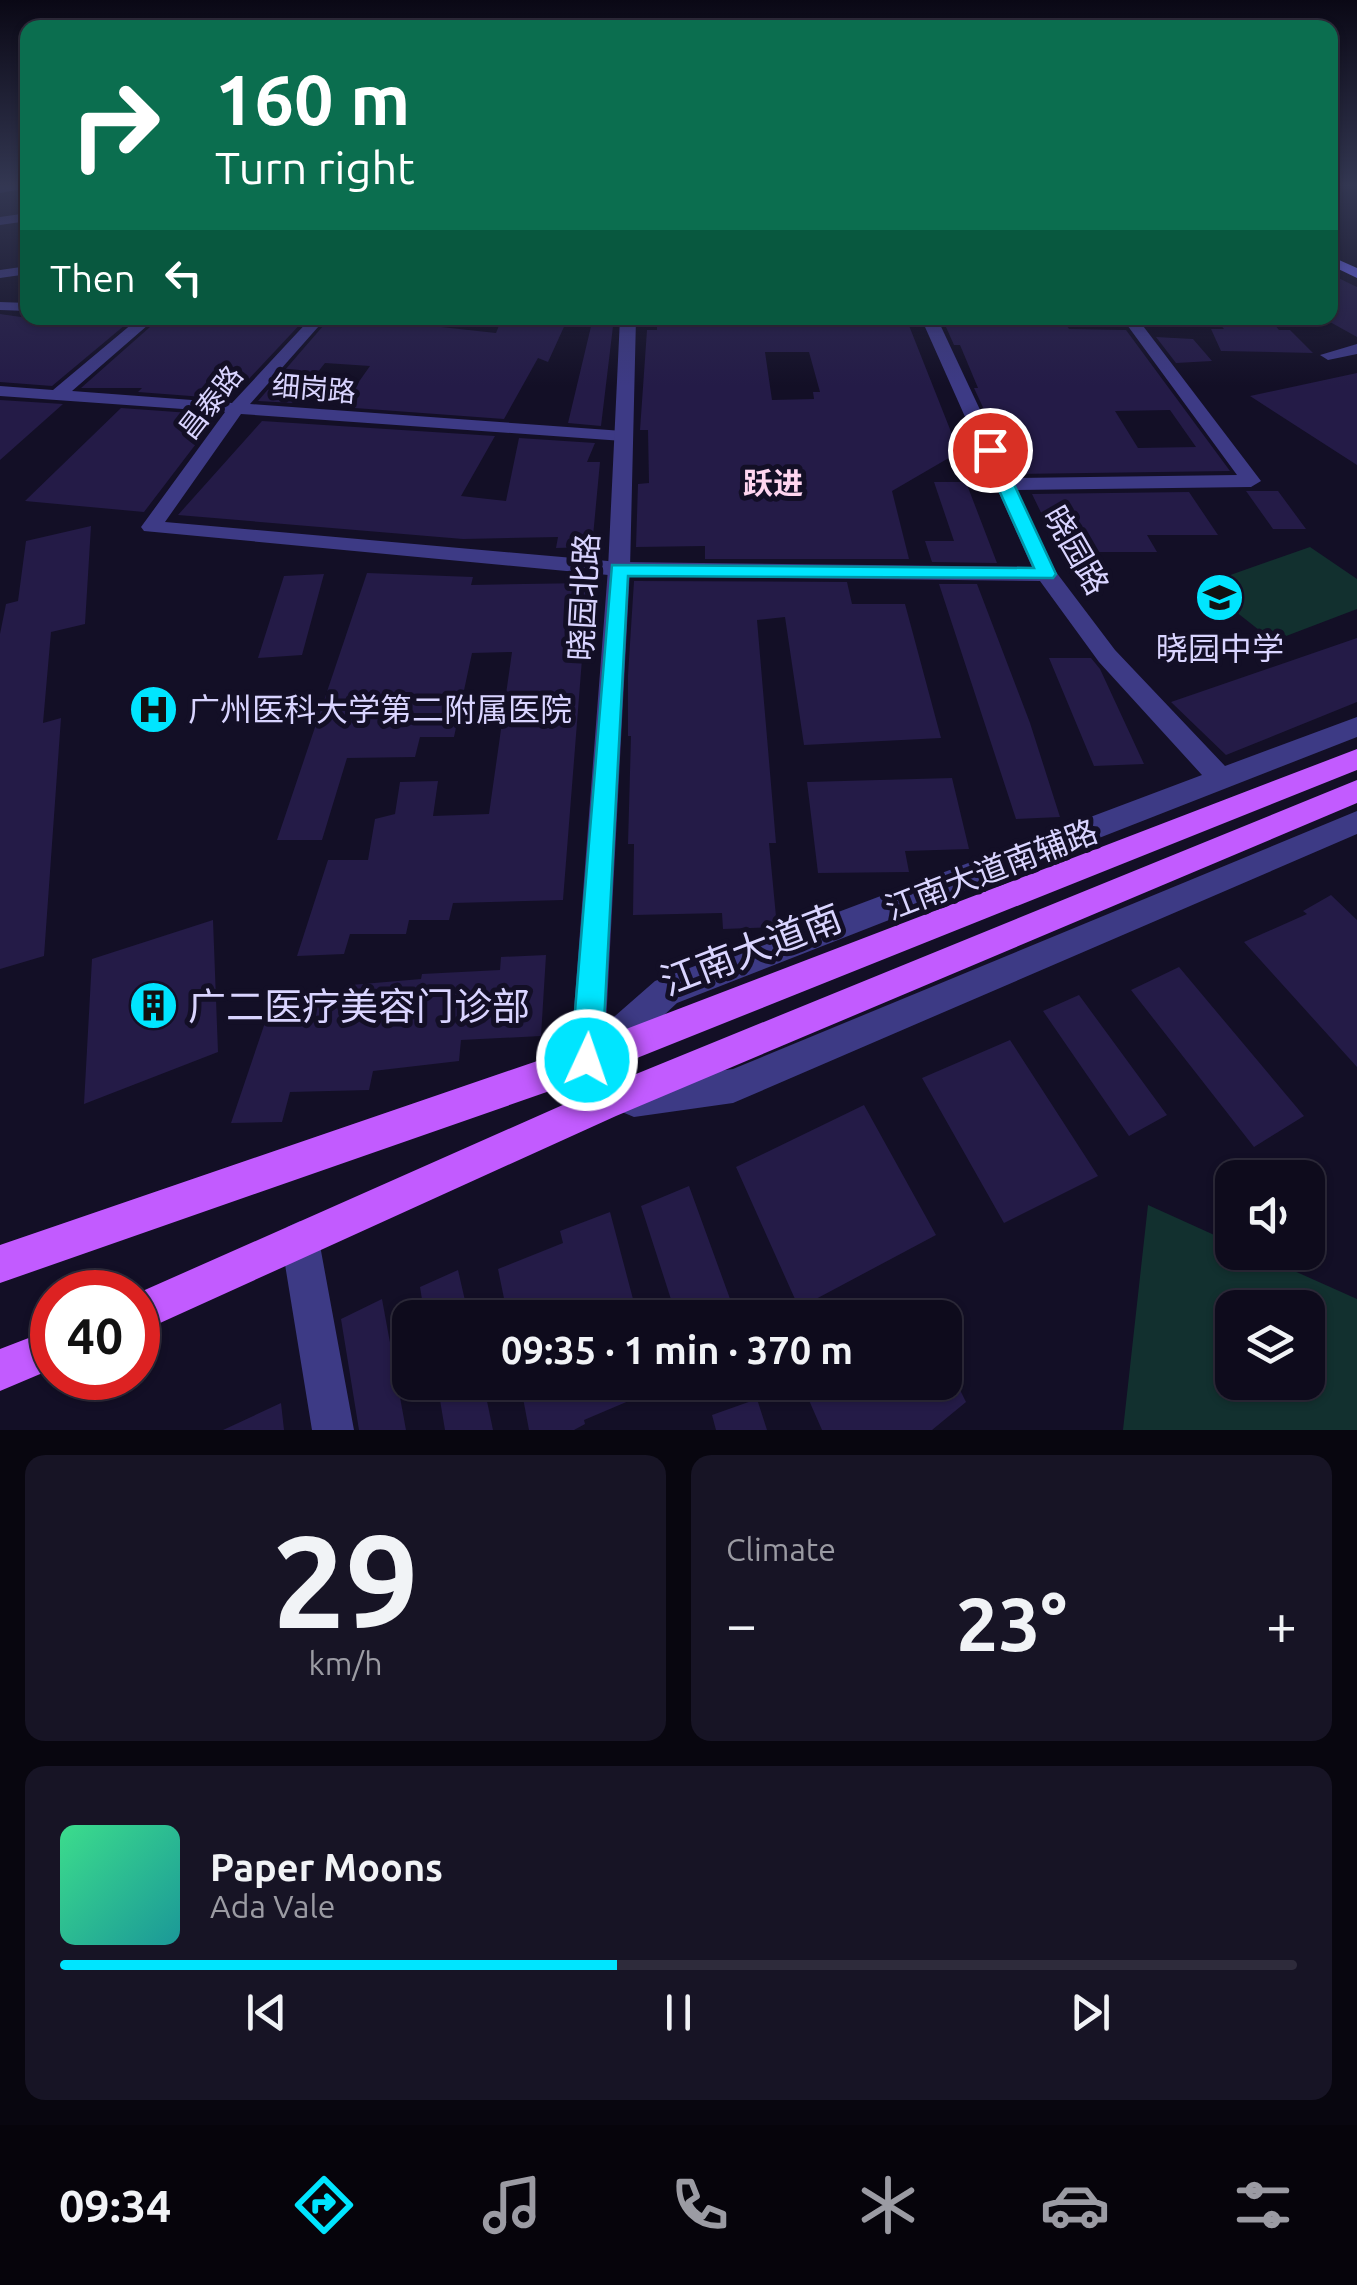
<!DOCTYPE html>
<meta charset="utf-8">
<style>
:root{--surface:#0e0b1c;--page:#171425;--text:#f1f3f6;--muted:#9b9ba3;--line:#2e2b3b;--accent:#00e5ff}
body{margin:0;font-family:Ubuntu,"Noto Sans SC",sans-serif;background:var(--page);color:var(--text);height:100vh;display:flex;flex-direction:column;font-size:38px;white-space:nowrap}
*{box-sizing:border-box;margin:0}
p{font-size:32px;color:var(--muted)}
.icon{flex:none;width:55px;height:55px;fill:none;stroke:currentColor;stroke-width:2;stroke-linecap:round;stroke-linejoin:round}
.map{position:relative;height:1430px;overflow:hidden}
.side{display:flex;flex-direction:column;gap:25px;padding:25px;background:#08060f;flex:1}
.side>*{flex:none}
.banner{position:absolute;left:20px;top:20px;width:1318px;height:305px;border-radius:20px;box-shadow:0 2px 8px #0004,0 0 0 2px var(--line);background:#0b6e4f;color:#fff;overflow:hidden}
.fabs{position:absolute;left:1215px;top:1160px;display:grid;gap:20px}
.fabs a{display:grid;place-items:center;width:110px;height:110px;border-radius:20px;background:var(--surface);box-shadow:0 2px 8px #0004,0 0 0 2px var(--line);font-size:50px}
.speed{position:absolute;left:30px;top:1270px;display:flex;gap:20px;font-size:50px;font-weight:700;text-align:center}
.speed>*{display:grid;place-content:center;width:130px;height:130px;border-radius:50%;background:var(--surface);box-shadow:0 2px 8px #0004,0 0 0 2px var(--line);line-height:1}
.speed .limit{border:15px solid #d22;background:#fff;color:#111}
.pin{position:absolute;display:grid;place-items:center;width:85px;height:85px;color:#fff;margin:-42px;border:5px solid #fff;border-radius:50%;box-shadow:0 2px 10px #0007}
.me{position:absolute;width:110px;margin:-55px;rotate:3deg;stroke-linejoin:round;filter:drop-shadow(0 0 8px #0008)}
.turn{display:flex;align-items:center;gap:35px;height:210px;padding:0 30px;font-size:45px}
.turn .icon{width:130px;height:130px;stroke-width:2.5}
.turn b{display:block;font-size:70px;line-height:85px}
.then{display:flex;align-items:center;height:95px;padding:0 30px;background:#0003;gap:20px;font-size:38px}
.big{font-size:75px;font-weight:600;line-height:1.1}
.side .card{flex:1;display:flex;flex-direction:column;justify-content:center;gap:15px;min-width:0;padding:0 35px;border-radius:20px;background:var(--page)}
.side .dial{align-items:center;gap:0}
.dial b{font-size:130px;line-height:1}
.song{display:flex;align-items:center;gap:30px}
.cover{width:120px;height:120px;border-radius:15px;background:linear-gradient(135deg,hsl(150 70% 55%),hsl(180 70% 35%))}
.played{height:10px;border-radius:5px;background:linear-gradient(90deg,var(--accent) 45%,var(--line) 45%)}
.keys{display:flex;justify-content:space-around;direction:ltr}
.heat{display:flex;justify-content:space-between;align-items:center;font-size:55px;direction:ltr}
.side .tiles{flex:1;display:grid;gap:25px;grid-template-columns:1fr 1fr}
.card:last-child{grid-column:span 2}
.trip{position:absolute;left:392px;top:1300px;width:570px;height:100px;border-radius:20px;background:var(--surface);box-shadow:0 2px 8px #0004,0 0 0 2px var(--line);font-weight:600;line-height:100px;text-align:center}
.tab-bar{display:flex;height:160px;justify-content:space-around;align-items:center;background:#06040b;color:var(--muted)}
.tab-bar .icon{width:70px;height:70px}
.tab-bar .selected{color:var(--accent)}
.tab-bar b{font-size:45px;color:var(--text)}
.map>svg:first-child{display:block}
.green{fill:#12302f;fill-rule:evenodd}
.building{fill:#241b47;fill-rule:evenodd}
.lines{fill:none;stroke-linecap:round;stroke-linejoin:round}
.minor{fill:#3d3a85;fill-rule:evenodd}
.tertiary{fill:#3d3a85;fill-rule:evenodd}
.secondary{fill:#6f6bff;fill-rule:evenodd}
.primary{fill:#c25bff;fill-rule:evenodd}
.route{fill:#00e5ff;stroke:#0095a6;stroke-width:2.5}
.labels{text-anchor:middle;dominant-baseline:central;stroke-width:10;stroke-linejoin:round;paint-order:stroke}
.far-street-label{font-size:28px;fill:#d9d4ff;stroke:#130f26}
.far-neighbourhood-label{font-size:30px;font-weight:bold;fill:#ffd6f0;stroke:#130f26}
.street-label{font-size:32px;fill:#d9d4ff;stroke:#130f26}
.poi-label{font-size:32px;fill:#d9d4ff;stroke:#130f26}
.near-street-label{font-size:38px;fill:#d9d4ff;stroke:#130f26}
.near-poi-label{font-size:38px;fill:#d9d4ff;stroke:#130f26;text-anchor:start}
</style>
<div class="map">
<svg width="1357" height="1430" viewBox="0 0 1357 1430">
<rect width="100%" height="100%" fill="#130f26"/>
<path class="green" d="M1310 547 1357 579V609L1273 641 1202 585Z
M1148 1205 1232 1243V1252L1254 1253 1357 1299V1430H1123ZM1232 1308H1308V1382H1232Z"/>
<path class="building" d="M1330 274 1357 287V337L1330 322Z
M0 314 28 318 131 320 52 386 0 382Z
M245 318H306L230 399 138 392 142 388H81L159 319 238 325Z
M330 318H361L357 323 403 327 410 318H448L441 327 496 333 502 318H568L548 362 538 358 504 419 341 407 370 366 325 363 293 403 258 401Z
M593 318H614L601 426 568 423Z
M657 318H906L959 452 892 491 909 559H705V546L636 547 638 484 649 483 648 430H640L647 330H657ZM765 352H809L820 392H813L814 399 772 400Z
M942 318H1062L1069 329 1126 330 1230 471 1014 474 974 388H978L960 345H954ZM1170 410 1196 447 1138 448 1115 411Z
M1215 318 1270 319 1279 330H1290L1313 353 1221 351 1211 329H1224Z
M1156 337 1193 339 1212 361 1176 363Z
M1357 373V465L1250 396Z
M0 400 63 404 0 460Z
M121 408 218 415 144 512 25 501Z
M262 421 495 436 461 496 506 501 519 438 595 443 587 462H600L592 547 556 548 558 537 463 539 178 515Z
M934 482H966L997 563 932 562 925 541H954Z
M1246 491H1278L1306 529H1273Z
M1189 492 1218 535H1147L1157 552H1090L1096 564H1066L1032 494Z
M91 526 85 624 51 632 43 723 61 718 44 956 0 969V634L6 604 18 601 26 541Z
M367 573 473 577 471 585 588 583 563 900 453 903 449 920H409L406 934H350L344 954 297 956 328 860H368L375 819 395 814 400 782 438 781 433 816 489 814 512 652 472 653 454 737H420L415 757 347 758 322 840H277Z
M324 574 302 655 258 658 284 576Z
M634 581 847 582 852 604H905L941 738 804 745 785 617 757 620 776 843H769L777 927 723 929 722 913 633 915 634 844H628L631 736H628V675Z
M939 584H977L1030 723 1060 817 1016 819Z
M1357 638V702L1226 755 1171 702Z
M1049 658H1091L1100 669 1144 764 1094 766Z
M952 778 969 849 905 851 909 872 818 873 807 782Z
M1331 895 1357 920V1067L1244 942 1307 914 1303 911Z
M213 920 218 1052 84 1104 92 959Z
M546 955 541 1036 461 1040 459 1061 373 1071 369 1090 290 1092 282 1122 231 1123 272 1002 347 999 351 985 421 979 422 974 500 970 501 957Z
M1179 967 1304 1116 1254 1147 1131 990Z
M1079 995 1167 1115 1129 1136 1043 1011Z
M1010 1040 1098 1176 1004 1223 922 1078Z
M864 1105 936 1235 799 1308 736 1167Z
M689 1186 737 1318H677L641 1206Z
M610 1212 638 1318H508L498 1269 563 1243 560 1231Z
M458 1270 469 1318H425L420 1287Z
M382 1299 406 1430H359L341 1319Z
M437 1382H483L493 1430H445Z
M520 1382H671V1383L584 1420 585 1424 574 1430H529Z
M801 1382H956L966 1402 932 1430H822Z
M757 1399 767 1430H716L712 1415Z
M281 1403 284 1430H223Z"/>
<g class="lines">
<path class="minor" d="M0 186H28V188L0 193Z
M28 266V274L0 278V270Z
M0 302 28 303V311L0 310Z
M139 318H156L72 391 232 403 311 318H326L250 404 623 431 632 436 623 441 241 414 165 522 619 562 1032 567 921 318H937L1012 478 1237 475 1122 318H1137L1261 481 1251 487 1017 490 1056 572 1115 650 1225 766 1357 717V737L677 1003 615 1061 603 1065 591 1061 586 1049 591 1037 655 981 1202 775 1099 662 1040 581 619 576 144 531 141 527 225 412 0 396V386L53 390Z
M1357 344V354L1328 360 1320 355Z
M1357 811V834L733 1103 634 1117 622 1112 617 1100 622 1088 634 1083 733 1069Z
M300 1221 313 1227 319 1240 354 1430H312L281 1240 287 1227Z"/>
<path class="tertiary" d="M28 213V221L0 225V217Z
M620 318H636L630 569 604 1061 599 1073 587 1078 575 1073 570 1061 608 569Z"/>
<path class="secondary" d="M1330 256 1357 268V278L1330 265Z"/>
<path class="primary" d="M1357 749V770L587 1078 0 1283V1245L587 1044Z
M1357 780V803L616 1116 138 1333V1293L592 1092Z
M52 1329V1369L0 1391V1349Z"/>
</g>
<linearGradient id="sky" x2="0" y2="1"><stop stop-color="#0a0815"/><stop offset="0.48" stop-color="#333752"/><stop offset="1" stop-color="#333752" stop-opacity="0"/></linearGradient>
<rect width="1357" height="386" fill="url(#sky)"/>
<path class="route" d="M984 447 998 450 1056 574 1053 578 628 576 602 1060 598 1071 587 1076 576 1071 571 1060 612 565 1034 568 981 450Z"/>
<defs>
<symbol id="school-disc" viewBox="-11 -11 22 22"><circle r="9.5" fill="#00e5ff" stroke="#130f26"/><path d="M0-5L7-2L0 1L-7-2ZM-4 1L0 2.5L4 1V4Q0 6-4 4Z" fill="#111"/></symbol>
<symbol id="hospital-disc" viewBox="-11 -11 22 22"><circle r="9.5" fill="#00e5ff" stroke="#130f26"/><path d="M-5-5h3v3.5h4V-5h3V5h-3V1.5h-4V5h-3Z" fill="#111"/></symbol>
<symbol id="building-disc" viewBox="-11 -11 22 22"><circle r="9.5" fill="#00e5ff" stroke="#130f26"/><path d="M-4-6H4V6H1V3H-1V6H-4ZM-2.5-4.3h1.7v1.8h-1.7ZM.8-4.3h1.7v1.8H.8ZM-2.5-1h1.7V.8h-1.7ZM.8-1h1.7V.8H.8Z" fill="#111"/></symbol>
</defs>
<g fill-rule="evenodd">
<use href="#school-disc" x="1192" y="570" width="55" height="55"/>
<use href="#hospital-disc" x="126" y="682" width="55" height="55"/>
<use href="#building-disc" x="126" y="978" width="55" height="55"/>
</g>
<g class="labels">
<g class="far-street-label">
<text transform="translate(314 388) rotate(5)">细岗路</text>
<text transform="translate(210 402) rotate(-52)">昌泰路</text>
</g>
<g class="far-neighbourhood-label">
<text x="773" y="483">跃进</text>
</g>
<g class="street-label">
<text transform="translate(1077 550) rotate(60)">晓园路</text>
<text transform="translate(583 597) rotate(-87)">晓园北路</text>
<text transform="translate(991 869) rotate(-21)">江南大道南辅路</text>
</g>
<g class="poi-label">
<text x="1220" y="648">晓园中学</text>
<text x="188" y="709" text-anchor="start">广州医科大学第二附属医院</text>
</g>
<g class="near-street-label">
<text transform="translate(751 949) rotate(-21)">江南大道南</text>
</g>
<g class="near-poi-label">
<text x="188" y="1006">广二医疗美容门诊部</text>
</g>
</g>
</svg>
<div class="fabs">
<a><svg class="icon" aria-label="sound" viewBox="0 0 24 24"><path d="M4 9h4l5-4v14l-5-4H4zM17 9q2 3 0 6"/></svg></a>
<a><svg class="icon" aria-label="layers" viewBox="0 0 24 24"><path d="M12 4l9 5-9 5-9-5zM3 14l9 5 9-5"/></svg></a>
</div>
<div class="speed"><div class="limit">40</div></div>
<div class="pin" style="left:990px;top:450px;background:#d93025"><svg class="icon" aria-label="arrive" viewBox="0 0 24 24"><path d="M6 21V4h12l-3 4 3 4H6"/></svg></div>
<svg class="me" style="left:587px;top:1060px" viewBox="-20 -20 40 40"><circle r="17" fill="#00e5ff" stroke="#fff" stroke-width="3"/><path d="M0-11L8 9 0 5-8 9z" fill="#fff"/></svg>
<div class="trip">09:35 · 1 min · 370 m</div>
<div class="banner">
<div class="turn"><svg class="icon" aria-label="right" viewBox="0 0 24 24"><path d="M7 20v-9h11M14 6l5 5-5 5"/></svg><div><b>160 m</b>Turn right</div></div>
<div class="then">Then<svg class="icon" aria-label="left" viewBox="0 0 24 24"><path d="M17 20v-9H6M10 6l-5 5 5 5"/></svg></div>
</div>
</div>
<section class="side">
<div class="tiles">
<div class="card dial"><b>29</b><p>km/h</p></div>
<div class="card"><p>Climate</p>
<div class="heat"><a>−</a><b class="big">23°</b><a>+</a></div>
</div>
<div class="card">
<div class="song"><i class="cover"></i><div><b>Paper Moons</b><p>Ada Vale</p></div></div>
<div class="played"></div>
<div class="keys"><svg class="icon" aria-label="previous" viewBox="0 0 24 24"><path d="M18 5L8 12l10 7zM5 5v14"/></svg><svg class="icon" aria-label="pause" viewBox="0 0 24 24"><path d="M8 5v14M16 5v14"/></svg><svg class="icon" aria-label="next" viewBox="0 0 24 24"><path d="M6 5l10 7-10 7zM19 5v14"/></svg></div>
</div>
</div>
</section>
<nav class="tab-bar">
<b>09:34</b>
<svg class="icon selected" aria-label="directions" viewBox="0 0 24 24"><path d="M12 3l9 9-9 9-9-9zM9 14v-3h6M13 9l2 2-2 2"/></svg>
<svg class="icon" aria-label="music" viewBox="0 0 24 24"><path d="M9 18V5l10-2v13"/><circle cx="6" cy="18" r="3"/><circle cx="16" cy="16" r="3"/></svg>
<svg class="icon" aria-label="phone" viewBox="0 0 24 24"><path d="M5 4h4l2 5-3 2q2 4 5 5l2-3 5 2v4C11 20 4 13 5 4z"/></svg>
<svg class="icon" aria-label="climate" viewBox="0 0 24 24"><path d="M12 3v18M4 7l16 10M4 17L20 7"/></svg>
<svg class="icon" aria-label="car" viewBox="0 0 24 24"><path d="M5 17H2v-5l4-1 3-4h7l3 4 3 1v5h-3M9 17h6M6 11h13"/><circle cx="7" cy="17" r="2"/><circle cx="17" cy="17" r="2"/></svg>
<svg class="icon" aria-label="filters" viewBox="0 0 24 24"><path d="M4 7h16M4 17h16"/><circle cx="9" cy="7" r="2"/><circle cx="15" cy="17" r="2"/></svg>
</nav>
